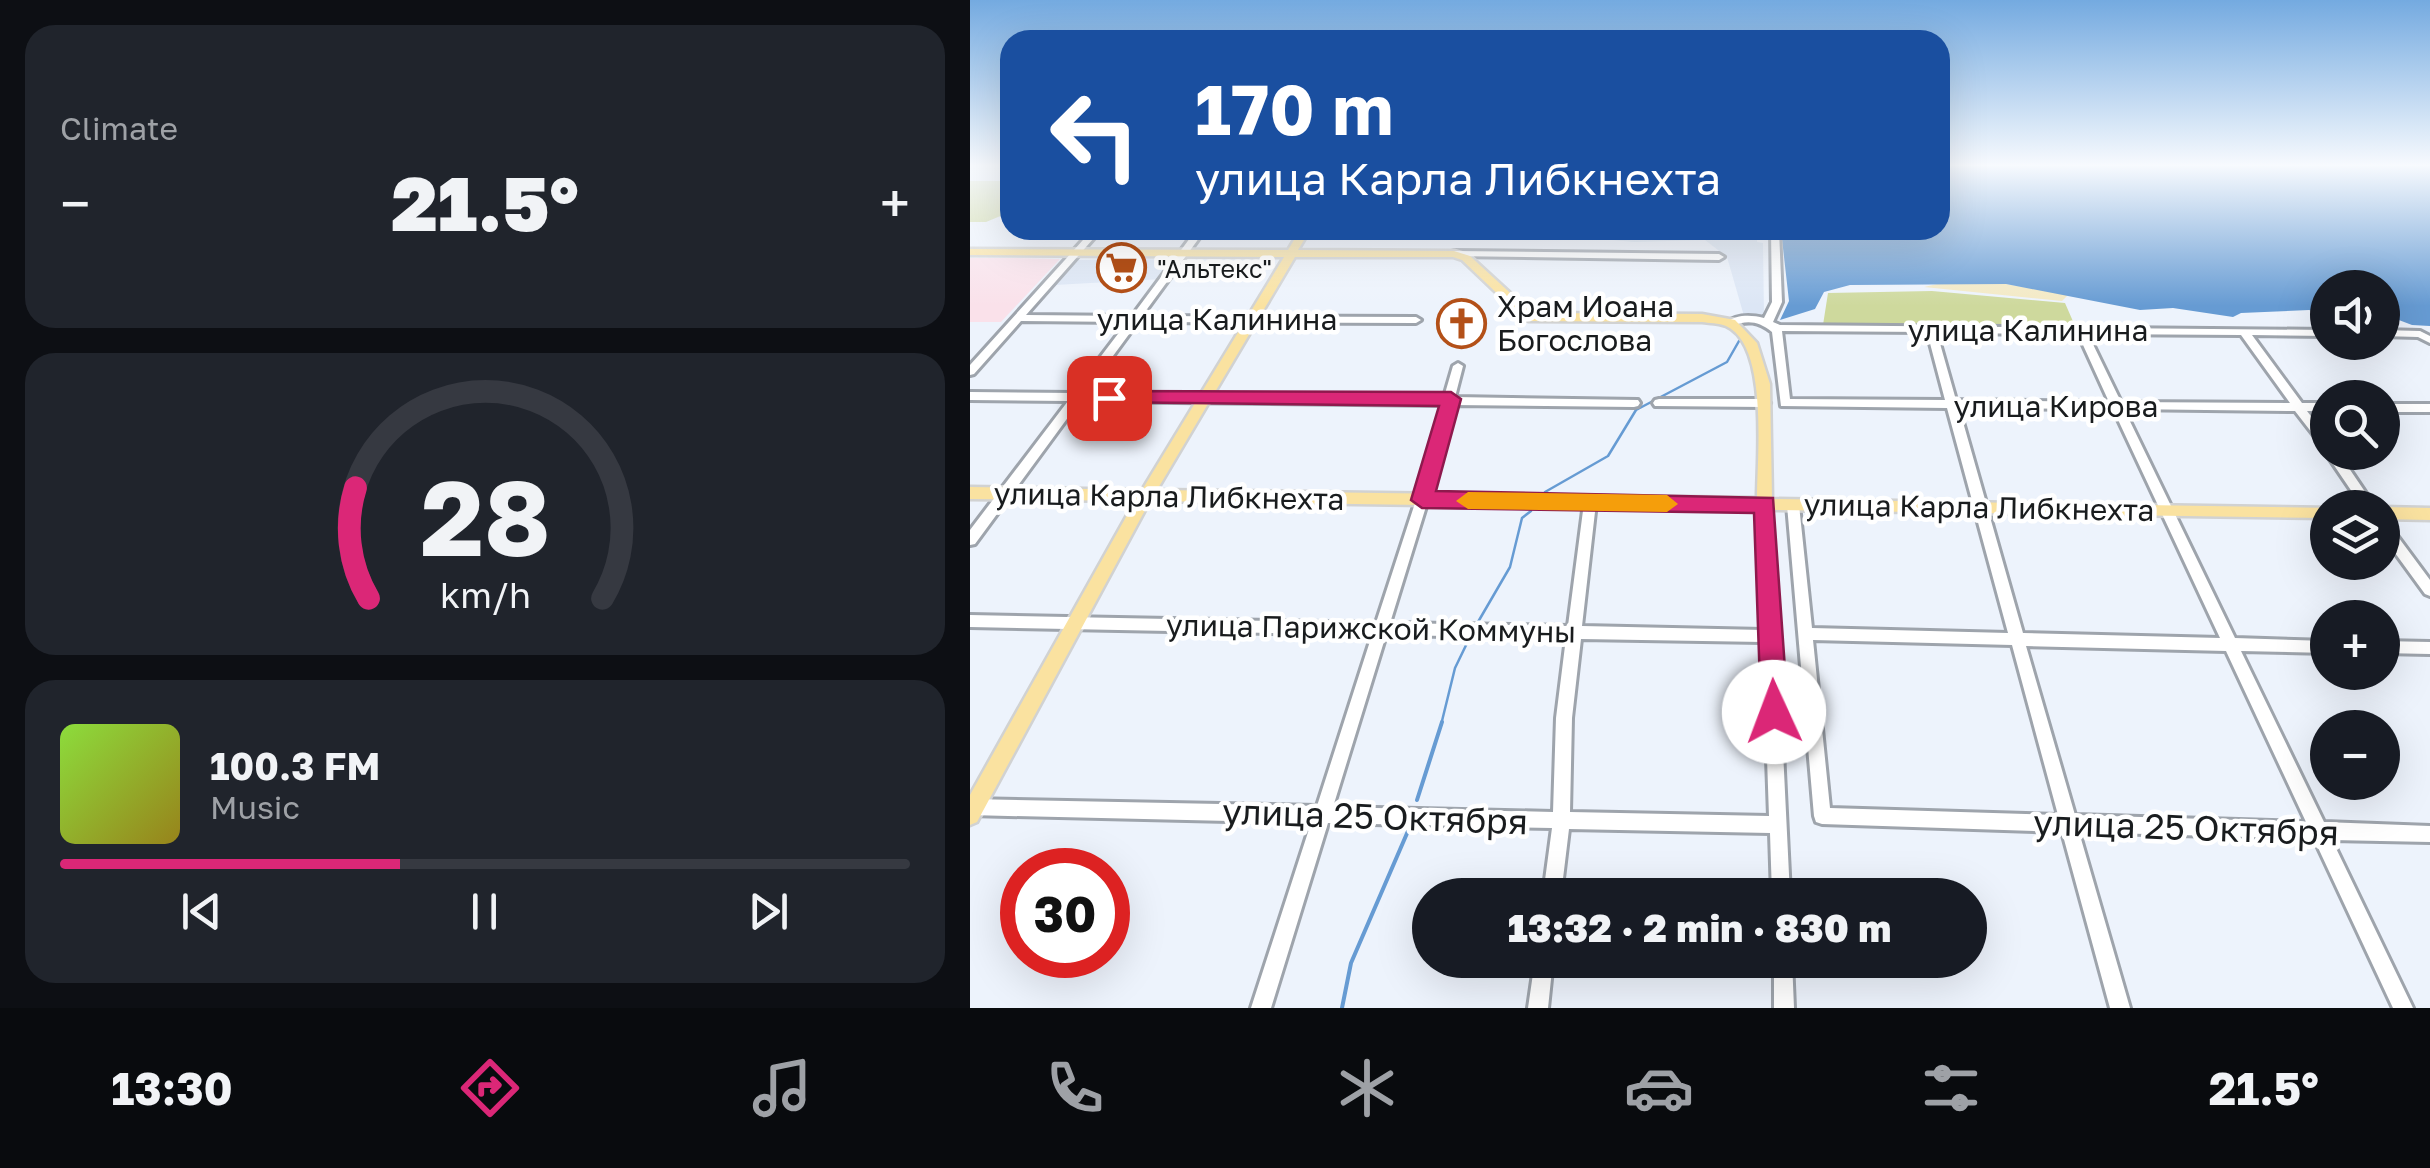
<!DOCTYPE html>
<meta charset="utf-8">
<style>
:root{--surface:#171b24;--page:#20242c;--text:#f1f3f6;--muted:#9ea1a6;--line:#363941;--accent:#db2777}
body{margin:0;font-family:"Golos Text",sans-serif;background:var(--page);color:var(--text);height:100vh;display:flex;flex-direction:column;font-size:38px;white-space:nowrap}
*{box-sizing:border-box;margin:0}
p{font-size:32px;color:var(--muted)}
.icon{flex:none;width:55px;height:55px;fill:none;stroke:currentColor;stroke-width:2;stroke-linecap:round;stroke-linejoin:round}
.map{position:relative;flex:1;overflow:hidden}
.drawer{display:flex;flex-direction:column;gap:25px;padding:25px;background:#0d0f14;width:970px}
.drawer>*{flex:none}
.banner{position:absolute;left:30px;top:30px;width:950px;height:210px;border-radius:30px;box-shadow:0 10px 40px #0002;background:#1a4fa0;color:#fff;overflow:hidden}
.fabs{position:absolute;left:1340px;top:270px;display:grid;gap:20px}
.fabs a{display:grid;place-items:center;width:90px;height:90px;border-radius:50%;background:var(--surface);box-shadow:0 10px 40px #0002;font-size:50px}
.speed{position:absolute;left:30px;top:848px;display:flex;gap:20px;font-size:50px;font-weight:700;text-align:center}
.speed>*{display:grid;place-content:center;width:130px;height:130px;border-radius:50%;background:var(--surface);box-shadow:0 10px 40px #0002;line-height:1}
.speed .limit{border:15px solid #d22;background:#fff;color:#111}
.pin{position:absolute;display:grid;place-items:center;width:85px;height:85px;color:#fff;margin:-42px;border-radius:20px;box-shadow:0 5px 15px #0006}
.me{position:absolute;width:110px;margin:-55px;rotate:358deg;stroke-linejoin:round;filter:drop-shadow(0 0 8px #0008)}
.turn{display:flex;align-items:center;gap:35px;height:210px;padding:0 30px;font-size:45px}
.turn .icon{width:130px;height:130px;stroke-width:2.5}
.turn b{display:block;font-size:70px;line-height:85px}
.big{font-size:75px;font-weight:800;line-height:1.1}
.drawer .tile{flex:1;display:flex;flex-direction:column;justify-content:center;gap:15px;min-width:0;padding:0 35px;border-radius:30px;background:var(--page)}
.drawer .dial{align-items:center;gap:0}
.dial svg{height:260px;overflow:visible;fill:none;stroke:var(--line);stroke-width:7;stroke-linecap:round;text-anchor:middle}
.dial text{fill:var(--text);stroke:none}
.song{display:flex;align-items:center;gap:30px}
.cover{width:120px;height:120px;border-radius:15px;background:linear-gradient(135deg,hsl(90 70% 55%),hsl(50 70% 35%))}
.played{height:10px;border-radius:5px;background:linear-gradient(90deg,var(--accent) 40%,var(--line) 40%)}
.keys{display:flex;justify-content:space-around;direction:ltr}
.heat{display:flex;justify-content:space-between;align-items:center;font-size:55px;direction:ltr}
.trip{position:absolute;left:442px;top:878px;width:575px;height:100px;border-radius:50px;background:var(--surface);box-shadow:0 10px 40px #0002;font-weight:800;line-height:100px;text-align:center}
.tab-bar{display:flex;height:160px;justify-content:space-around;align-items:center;background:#090b0e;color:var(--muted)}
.tab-bar .icon{width:70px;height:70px}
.tab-bar .on{color:var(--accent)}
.tab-bar b{font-size:45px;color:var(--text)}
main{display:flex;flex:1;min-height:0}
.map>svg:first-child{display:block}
.built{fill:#dce6f5}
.education{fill:#fae1ea}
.green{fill:#ced99d}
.sand{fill:#f3e9c4}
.water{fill:#669bd3}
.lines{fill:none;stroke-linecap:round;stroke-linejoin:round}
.stream-far1{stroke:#669bd3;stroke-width:2.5}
.stream{stroke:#669bd3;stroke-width:4}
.minor-casing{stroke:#9ea4ac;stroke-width:6}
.major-casing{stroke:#d1d2d2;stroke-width:5}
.minor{fill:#fff;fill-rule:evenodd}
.major{fill:#fae2a0;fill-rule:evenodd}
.route{fill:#db2777;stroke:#8e194d;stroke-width:2.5}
.slow{fill:#f59e0b}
.labels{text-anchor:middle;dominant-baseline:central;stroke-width:9;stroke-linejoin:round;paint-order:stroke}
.far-poi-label{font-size:25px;fill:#191c1e;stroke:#fff;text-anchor:start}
.poi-label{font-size:30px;fill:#191c1e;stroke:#fff;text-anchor:start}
.street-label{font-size:30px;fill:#191c1e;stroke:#fff}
.near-street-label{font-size:35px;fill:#191c1e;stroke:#fff}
</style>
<main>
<section class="drawer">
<div class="tile"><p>Climate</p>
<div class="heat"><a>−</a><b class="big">21.5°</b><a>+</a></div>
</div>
<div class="tile dial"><svg viewBox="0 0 100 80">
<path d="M14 69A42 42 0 1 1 86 69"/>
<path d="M14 69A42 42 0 0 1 10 35" stroke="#db2777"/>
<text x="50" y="56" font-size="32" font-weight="700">28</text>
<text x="50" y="72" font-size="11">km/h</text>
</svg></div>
<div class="tile">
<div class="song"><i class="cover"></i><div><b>100.3 FM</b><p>Music</p></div></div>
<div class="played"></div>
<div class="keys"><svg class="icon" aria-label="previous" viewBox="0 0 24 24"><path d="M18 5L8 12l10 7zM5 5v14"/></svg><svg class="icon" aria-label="pause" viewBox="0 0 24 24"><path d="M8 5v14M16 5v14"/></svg><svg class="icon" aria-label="next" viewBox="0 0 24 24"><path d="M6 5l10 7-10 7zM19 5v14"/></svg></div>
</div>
</section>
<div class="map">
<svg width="1460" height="1008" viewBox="0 0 1460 1008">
<rect width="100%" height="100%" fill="#edf3fc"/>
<path class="built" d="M589 230H787V242L793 243 794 316H774L757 257 735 240 664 242 621 238Z
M208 259 192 279 85 285 108 260Z"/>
<path class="education" d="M0 258H43L90 259 31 322H0Z"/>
<path class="green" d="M0 181H40V212L16 222H0Z
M962 291 1095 303 1105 326 853 325 858 293Z"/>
<path class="sand" d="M976 282 1036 284 1098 295 1092 301 954 287Z"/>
<path class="water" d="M970 165H1460V326L1442 325 1413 314 1412 288H1358L1357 314 1339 310 1271 313 1263 317 1203 308 1170 310 1036 284 880 285 854 292 845 309 810 320 819 301 812 239 817 230H970Z"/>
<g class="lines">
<path class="stream-far1" d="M575 492 638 456 666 410 757 362 769 341
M508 622 540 567 552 518 561 511
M471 725 485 668 500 637"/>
<path class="stream" d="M447 800 472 722
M372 1008 381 963 438 831"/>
<defs>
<path id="minor" d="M122 230H131L56 315 162 316 226 230H235L172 316 446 317 451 320 446 323 168 322 115 394 474 397 483 366 488 363 493 366 485 397 668 400 670 403 668 406 664 407 483 405 458 500 420 623 598 626 614 503 620 498 626 503 612 626 793 630 789 504 791 501H799L801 504 820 895H802L800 833 599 829 591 895H573L582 828 358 823 301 1008H281L341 823 0 815V799L347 806 402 635 0 627V615L406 623 446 500 472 405 110 401 5 544 0 545V530L98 401 0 400V392L103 393 157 322 51 321 4 374 0 375V365ZM416 635 596 638 586 718 583 812 363 807ZM611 639 793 642 799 816 600 812 602 718Z
M801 230H809L812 302 803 322 810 325 1358 330V336L1282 335 1332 403H1358V411H1337L1358 438V452H1368L1406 508H1393L1357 455 1356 451 1325 411 1154 409 1265 638 1358 641V653L1271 651 1354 822 1460 826V842L1362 840 1443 1008H1423L1344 839 1109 832 1160 1008H1140L1092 832 852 824 846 822 844 816 817 505 819 502 823 500 829 505 842 628 1038 633 977 408 811 406 802 332C788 321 778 320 761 326L756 323C767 314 781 315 794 318L802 302ZM812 331 957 332 975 400 820 399ZM967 333 1108 334 1139 402 986 400ZM1118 334 1271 335 1320 403 1151 402ZM989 408 1143 409 1250 638 1053 633ZM843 640 1042 645 1088 815 860 808ZM1056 646 1256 651 1336 822 1105 815Z
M484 251 749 254 754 257 749 260 481 256V252Z
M1412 330 1450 331 1460 336V343L1448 337 1412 336Z
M689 399H794L800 403 794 407 685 406 683 403 685 400Z
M1412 404H1460V412H1412Z
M1412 520 1417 522 1460 580V596L1455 594 1412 535Z
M1412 641 1460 642V654L1412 653Z
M565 960H583L578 1008H558Z
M804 960H822L824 1008H804Z"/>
<path id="major" d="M330 230H340L328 250 484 251 500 256 562 313 732 314 765 320 787 343 800 384 802 499 1362 508H1358V518L180 501 7 822 0 825V795L165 501 0 499V487L172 490 314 257 0 255V249L318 250ZM325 257H483L492 260 555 320 559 321 732 322C739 323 749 323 756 326 799 345 787 458 787 498L187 490Z
M1412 507 1460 508V520L1412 519Z"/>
</defs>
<use href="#minor" class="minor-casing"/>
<use href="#major" class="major-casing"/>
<use href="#minor" class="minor"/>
<use href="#major" class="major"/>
</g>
<linearGradient id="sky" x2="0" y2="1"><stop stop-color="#74aae0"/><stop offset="0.54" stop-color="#f7fafe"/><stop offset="1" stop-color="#f7fafe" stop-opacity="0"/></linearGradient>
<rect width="1460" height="306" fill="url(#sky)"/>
<path class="route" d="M139 391 481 392 491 399 466 491 803 498 818 712 814 721 804 724 795 721 791 712 784 513 452 508 441 500 469 406 132 402 129 398Z"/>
<path class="slow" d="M498 492 697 495 708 504 697 512 498 509 486 501Z"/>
<defs>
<symbol id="supermarket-ring" viewBox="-11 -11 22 22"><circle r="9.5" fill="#fff" stroke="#b35018" stroke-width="1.5"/><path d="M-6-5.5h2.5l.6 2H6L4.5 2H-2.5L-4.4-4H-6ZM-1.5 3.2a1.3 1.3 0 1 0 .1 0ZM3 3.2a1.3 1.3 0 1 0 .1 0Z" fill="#b35018"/></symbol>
<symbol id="church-ring" viewBox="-11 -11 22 22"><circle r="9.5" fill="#fff" stroke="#b35018" stroke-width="1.5"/><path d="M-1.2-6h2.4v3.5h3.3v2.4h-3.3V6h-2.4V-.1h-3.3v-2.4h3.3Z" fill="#b35018"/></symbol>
</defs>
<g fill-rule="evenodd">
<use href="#supermarket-ring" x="124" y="240" width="55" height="55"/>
<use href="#church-ring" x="464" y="296" width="55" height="55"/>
</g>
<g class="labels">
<g class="far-poi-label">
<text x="187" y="268">"Альтекс"</text>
</g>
<g class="poi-label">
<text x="527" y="306">Храм Иоана<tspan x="527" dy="34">Богослова</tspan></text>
</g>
<g class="street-label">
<text x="247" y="319">улица Калинина</text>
<text x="1058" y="330">улица Калинина</text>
<text x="1086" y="406">улица Кирова</text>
<text transform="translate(199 496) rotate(1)">улица Карла Либкнехта</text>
<text transform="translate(1009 507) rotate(1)">улица Карла Либкнехта</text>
<text transform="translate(401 628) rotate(1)">улица Парижской Коммуны</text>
</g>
<g class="near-street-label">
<text transform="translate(405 816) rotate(2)">улица 25 Октября</text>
<text transform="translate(1216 827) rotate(2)">улица 25 Октября</text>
</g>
</g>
</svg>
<div class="fabs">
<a><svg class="icon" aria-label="sound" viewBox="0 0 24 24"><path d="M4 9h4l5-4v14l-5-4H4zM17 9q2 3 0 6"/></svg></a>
<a><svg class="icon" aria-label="search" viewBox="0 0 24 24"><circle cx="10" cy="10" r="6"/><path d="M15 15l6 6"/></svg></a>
<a><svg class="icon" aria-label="layers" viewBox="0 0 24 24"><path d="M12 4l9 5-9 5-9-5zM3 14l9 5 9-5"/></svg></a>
<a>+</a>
<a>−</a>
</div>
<div class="speed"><div class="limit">30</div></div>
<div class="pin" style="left:139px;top:398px;background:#d93025"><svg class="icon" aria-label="arrive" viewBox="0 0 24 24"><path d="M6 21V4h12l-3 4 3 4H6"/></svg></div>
<svg class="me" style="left:804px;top:712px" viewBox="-20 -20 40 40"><circle r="19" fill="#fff"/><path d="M0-13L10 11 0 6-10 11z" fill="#db2777"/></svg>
<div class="trip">13:32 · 2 min · 830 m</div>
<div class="banner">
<div class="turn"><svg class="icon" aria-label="left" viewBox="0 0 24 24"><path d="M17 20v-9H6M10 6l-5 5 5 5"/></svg><div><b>170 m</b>улица Карла Либкнехта</div></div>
</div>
</div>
</main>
<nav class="tab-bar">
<b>13:30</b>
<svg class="icon on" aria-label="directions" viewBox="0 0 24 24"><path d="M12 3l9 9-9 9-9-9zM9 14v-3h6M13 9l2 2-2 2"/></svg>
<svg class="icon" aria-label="music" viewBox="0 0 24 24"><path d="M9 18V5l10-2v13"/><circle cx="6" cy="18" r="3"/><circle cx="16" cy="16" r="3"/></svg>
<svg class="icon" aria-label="phone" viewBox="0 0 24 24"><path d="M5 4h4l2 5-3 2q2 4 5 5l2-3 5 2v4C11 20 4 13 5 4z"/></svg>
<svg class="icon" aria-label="climate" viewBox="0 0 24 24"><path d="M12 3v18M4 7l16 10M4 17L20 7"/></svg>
<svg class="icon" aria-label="car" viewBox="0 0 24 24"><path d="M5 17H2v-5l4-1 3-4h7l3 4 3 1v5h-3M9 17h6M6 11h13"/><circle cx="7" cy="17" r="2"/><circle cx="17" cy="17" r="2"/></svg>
<svg class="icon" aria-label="filters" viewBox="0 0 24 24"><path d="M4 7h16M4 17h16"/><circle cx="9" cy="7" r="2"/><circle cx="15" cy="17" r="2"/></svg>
<b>21.5°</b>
</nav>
